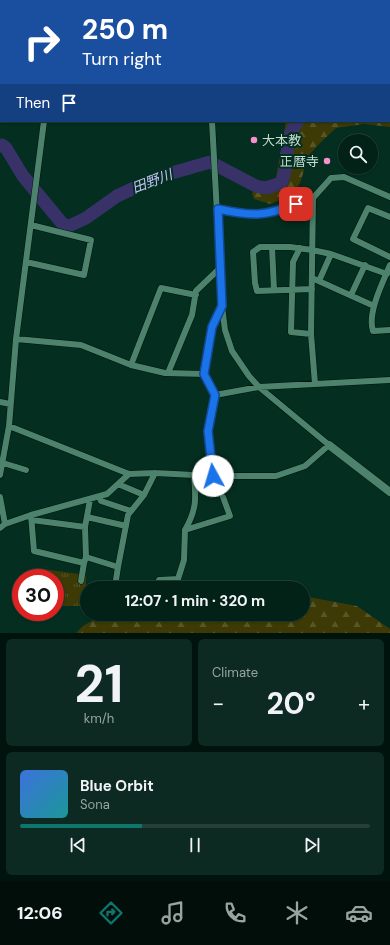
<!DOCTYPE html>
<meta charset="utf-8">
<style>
:root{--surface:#022218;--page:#0c2a21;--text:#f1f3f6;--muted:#96a4a2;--line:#233f37;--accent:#0f766e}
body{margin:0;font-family:"DM Sans","Noto Sans JP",sans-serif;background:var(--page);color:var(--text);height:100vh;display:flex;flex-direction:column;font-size:15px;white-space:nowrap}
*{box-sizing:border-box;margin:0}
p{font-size:13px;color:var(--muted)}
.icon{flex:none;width:22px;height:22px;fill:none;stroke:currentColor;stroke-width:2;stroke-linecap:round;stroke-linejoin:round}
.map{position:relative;height:633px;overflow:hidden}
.sheet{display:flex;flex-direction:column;gap:6px;padding:6px;background:#01130d;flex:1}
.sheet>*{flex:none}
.guide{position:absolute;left:0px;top:0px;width:390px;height:122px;box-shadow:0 1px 3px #0004,0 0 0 1px var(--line);background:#1a4fa0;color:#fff;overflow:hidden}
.tools{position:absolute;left:338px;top:134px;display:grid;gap:8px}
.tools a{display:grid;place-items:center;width:40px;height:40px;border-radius:50%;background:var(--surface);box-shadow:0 1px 3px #0004,0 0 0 1px var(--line);font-size:20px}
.speed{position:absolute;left:12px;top:569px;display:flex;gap:8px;font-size:20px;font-weight:700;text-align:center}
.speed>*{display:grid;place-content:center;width:52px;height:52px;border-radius:50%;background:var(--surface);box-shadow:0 1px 3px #0004,0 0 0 1px var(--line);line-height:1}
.speed .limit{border:6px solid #d22;background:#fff;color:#111}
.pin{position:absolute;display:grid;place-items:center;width:34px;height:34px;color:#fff;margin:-17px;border-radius:8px;box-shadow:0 2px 6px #0006}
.me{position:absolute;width:44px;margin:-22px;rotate:354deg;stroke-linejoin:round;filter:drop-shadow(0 0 3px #0008)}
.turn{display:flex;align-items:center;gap:14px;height:84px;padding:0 16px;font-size:18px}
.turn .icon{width:52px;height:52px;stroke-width:2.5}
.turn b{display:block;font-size:28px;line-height:34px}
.then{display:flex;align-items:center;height:38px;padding:0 16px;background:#0003;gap:8px;font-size:15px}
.big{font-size:30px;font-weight:700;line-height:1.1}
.sheet .card{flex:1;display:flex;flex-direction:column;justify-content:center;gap:6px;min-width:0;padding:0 14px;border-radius:6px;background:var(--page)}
.sheet .dial{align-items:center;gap:0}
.dial b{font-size:52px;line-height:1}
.song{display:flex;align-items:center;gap:12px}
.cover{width:48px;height:48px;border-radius:6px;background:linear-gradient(135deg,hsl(220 70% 55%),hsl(180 70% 35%))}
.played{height:4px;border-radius:2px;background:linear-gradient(90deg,var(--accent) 35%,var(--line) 35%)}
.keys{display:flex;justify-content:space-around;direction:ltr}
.heat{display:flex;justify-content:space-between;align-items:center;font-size:22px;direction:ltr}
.sheet .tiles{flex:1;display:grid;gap:6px;grid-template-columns:1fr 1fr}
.card:last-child{grid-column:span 2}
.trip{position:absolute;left:80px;top:581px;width:230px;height:40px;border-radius:20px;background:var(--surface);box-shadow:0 1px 3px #0004,0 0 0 1px var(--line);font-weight:700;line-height:40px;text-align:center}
.tab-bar{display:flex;height:64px;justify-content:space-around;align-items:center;background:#010e0a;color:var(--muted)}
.tab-bar .icon{width:28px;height:28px}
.tab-bar .selected{color:var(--accent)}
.tab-bar b{font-size:18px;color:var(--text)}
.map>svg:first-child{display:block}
.grass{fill:url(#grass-tufts)}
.forest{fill:url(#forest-firs)}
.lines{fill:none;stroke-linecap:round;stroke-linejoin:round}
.river{stroke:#383269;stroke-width:13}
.minor-casing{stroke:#00140b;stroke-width:7}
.tertiary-casing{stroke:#00140b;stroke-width:9}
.secondary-casing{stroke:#00140b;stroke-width:10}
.minor{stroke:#4d826c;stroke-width:6}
.tertiary{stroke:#4d826c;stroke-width:8}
.secondary{stroke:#4d826c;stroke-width:9}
.route-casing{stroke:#114b97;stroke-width:10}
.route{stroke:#1a73e8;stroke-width:7}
.poi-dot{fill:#f890cb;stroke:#032e20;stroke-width:1.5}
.labels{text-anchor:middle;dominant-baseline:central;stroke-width:4;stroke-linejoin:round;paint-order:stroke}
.poi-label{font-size:13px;fill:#c3ddd1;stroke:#032e20;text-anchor:start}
.water-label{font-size:14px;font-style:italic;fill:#c4c3f8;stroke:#032e20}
</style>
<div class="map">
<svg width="390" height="633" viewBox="0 0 390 633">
<defs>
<pattern id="grass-tufts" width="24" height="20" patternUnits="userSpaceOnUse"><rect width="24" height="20" fill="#3d3a06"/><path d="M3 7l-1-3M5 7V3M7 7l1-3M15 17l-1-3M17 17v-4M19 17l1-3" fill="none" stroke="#575629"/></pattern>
<pattern id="forest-firs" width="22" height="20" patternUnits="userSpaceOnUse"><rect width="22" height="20" fill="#3d3a06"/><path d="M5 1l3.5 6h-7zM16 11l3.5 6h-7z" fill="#575629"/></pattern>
</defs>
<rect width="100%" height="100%" fill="#032e20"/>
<path class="grass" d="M36 568 86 575V591L81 606H55V578H39Z"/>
<path class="forest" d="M329 0H390V127L364 124 336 128 320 143 309 155 300 183 291 196 270 204 254 199 252 193 256 190 272 191 276 178 286 121H389V1H329Z
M238 584 260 588H171L175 587Z
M303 596 357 606 390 629V633H76L83 626 104 614H303Z"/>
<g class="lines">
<path class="river" d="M389 115H390
M0 146 2 145 6 148 23 176 61 222 67 227 86 218 117 196 158 177 210 162 256 186 266 188 281 183C291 163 282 141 298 121"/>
<defs>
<path id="minor" d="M128 0 139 1
M209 0V1
M48 1V0
M96 1V0
M198 1V0
M0 49 1 50
M313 198 311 334 315 384
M218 209 249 215 276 212 313 198 331 178 344 177 390 197
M390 217 368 208 353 239 390 257
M272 247 274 290
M300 248 293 262 291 332 311 334
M26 262 84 275 91 240 31 225
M390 265C383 282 367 313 373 331L390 330
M312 278 374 306
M319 281 331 254
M312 289 257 291 255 283 253 252 260 247H290L312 250 331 254 387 274
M351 295 365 265
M16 339 81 345 131 365 165 373 204 374
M131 365 161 288 196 295
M168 373 192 315 196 291 221 267
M215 395 259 387 390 380
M0 402 10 404
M9 426 129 474 155 473 213 476H276L305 466 329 445 259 387 249 376 232 351 225 330 222 306 212 121
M3 463 26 470
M0 475 9 426 16 339 44 121
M194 475C196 498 197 509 185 530L230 516 223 497
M213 476 208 431 215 395 204 374 212 327 222 306
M118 484 144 495
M0 497 5 524
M99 497 101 501 131 511
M31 515 34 551 84 563 86 557 85 527
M87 517 126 526
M32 520 85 527 90 500
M0 528 5 524 31 515 107 494 129 474
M86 557 118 567 128 515 144 495 155 473
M118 567 116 580 119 588
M81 581 84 563
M145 588 157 585 159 580 178 579 184 560 185 530"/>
<path id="tertiary" d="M329 445 390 492"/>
<path id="secondary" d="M0 2 1 0"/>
</defs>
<use href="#minor" class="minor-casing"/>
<use href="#tertiary" class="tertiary-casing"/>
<use href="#secondary" class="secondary-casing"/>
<use href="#minor" class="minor"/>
<use href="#tertiary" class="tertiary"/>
<use href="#secondary" class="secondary"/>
</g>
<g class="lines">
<defs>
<path id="route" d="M213 476 208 431 215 395 204 374 212 327 222 306 218 209C251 216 264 217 296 204"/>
</defs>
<use href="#route" class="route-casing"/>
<use href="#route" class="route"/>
</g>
<g class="poi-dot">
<circle cx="254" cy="140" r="4"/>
<circle cx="327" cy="161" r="4"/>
</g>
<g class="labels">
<g class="poi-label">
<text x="262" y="140">大本教</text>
<text x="319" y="161" text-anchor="end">正暦寺</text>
</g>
<g class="water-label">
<text transform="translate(152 181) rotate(-21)">田野川</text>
</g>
</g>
</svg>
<div class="tools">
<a><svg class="icon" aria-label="search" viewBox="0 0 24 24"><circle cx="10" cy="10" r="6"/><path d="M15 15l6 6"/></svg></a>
</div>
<div class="speed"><div class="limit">30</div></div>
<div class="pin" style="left:296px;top:204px;background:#d93025"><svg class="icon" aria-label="arrive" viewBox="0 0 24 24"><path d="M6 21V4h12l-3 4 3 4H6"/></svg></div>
<svg class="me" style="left:213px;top:476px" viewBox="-20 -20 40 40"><circle r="19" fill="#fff"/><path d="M0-13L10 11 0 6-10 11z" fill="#1a73e8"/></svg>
<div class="trip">12:07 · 1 min · 320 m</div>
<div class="guide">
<div class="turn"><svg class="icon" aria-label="right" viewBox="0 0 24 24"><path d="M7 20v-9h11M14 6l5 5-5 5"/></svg><div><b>250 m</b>Turn right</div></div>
<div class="then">Then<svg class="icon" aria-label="arrive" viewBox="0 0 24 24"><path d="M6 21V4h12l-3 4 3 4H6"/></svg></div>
</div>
</div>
<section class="sheet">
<div class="tiles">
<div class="card dial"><b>21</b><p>km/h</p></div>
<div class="card"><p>Climate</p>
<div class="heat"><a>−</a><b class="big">20°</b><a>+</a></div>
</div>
<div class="card">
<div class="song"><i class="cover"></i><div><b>Blue Orbit</b><p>Sona</p></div></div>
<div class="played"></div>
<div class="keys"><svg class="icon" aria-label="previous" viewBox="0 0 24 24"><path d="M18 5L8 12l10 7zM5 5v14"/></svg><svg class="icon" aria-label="pause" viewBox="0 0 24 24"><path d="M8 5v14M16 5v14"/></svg><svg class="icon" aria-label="next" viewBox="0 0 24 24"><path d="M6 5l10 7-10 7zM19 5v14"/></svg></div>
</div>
</div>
</section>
<nav class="tab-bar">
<b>12:06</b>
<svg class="icon selected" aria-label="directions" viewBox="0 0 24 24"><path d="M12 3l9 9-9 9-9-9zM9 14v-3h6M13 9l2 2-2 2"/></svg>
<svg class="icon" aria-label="music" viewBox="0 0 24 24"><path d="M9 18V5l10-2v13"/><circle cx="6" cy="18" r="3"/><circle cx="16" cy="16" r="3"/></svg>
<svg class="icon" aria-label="phone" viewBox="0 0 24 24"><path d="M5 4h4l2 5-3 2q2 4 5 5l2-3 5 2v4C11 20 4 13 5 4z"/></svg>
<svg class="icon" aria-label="climate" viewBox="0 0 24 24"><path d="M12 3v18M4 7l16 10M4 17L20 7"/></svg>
<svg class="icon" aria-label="car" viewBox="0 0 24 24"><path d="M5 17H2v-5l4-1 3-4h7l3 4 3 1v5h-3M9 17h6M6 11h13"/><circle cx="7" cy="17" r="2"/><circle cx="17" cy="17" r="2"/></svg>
</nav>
